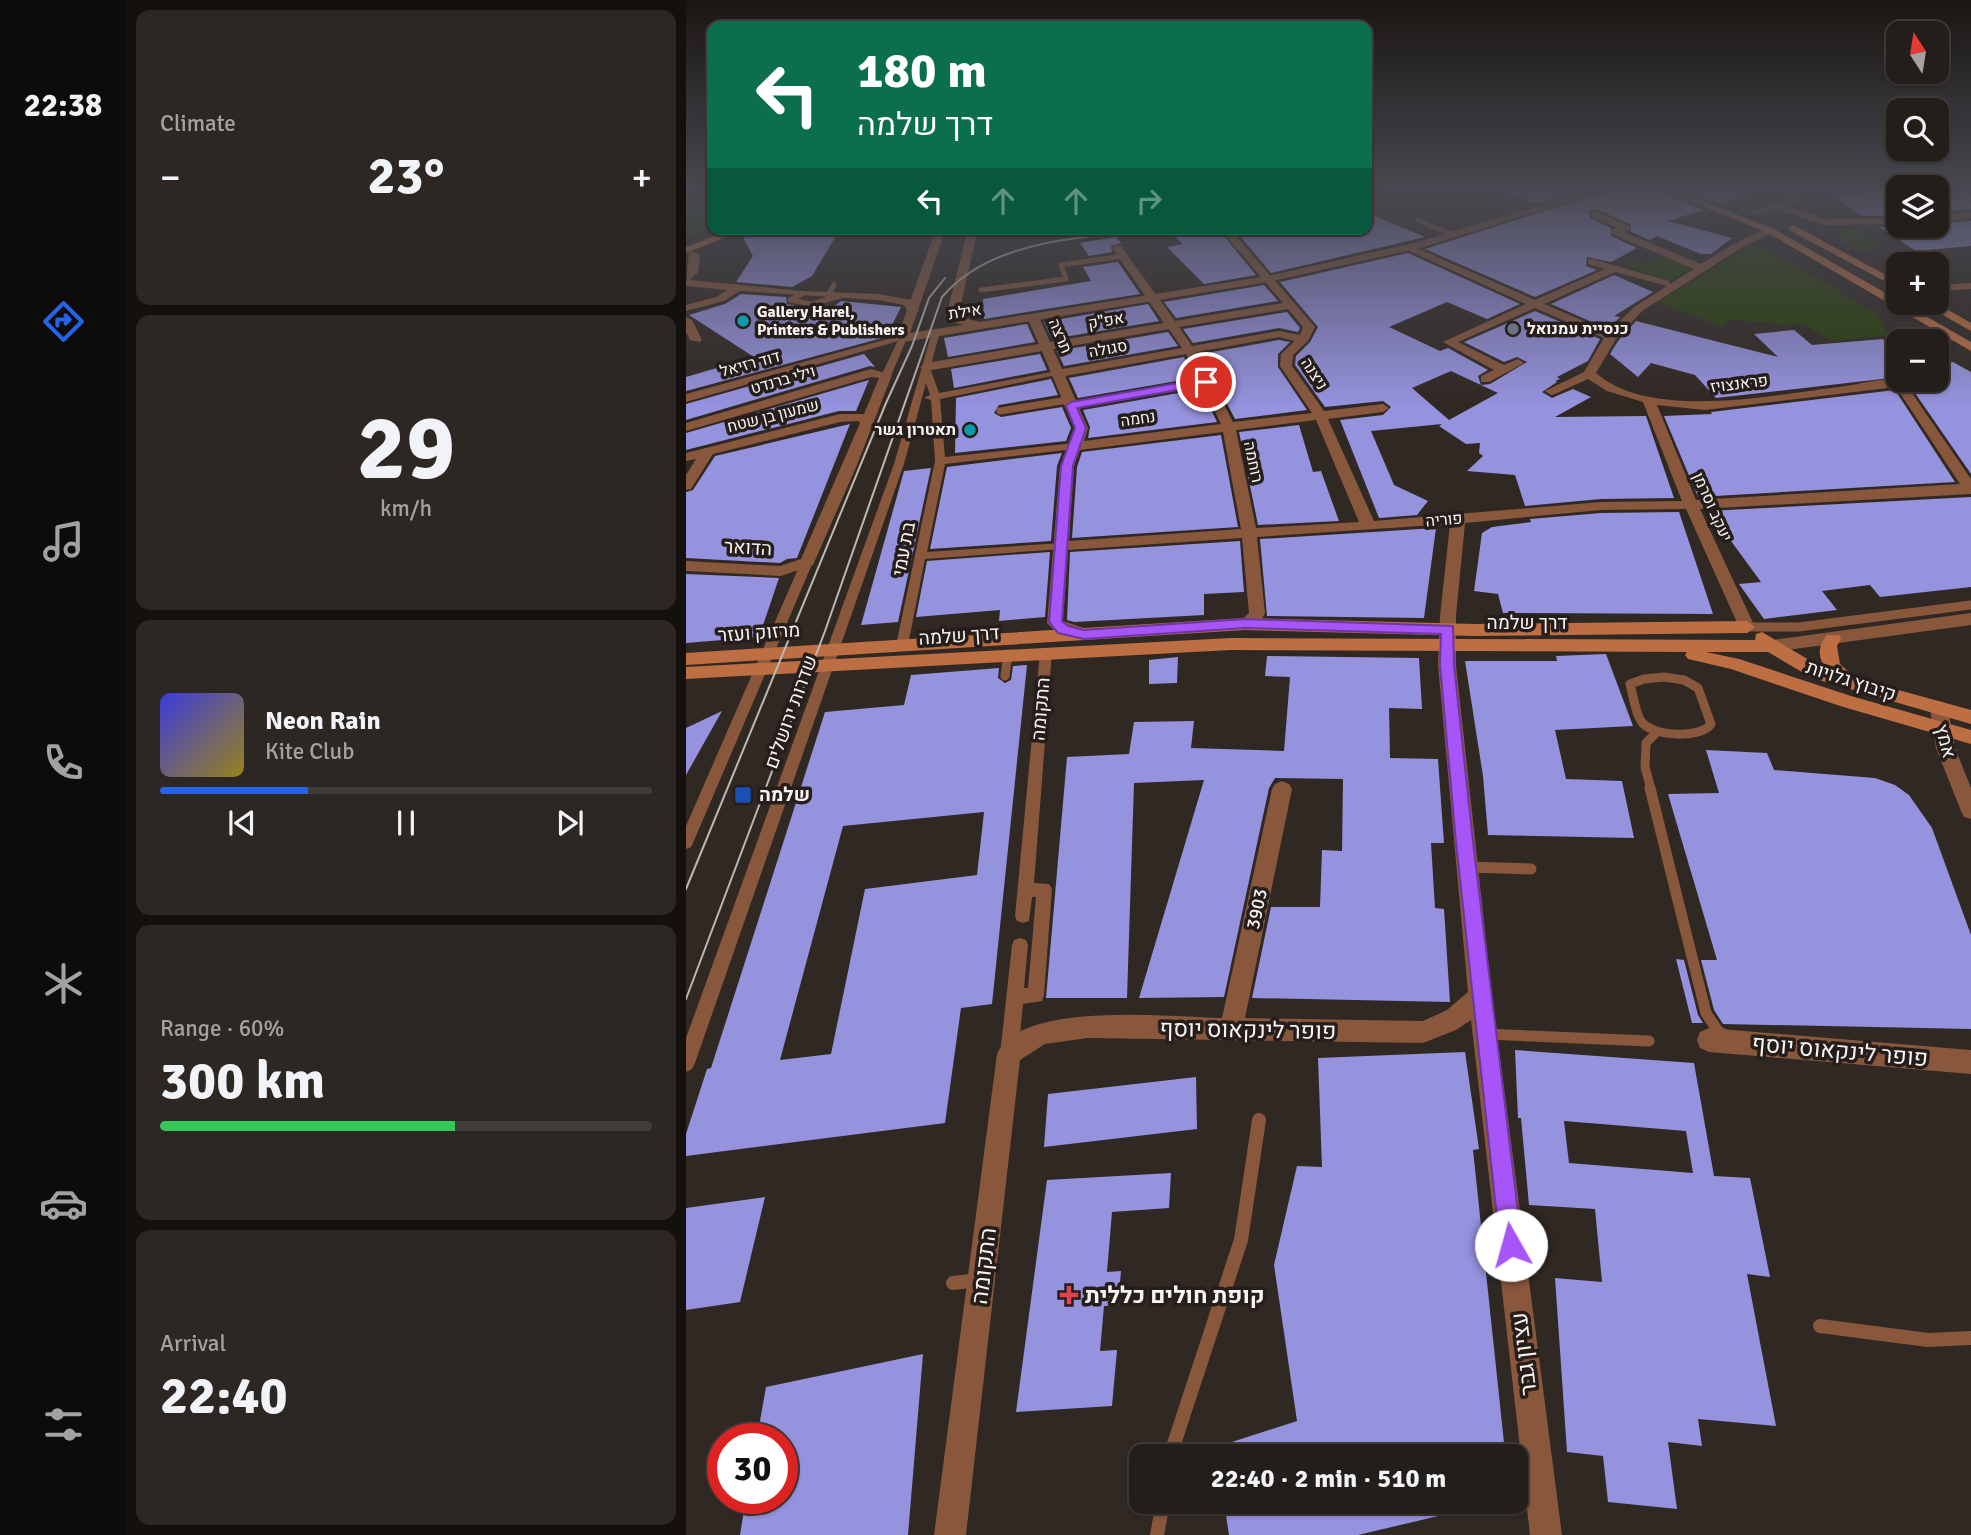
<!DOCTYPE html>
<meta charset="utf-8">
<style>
:root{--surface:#241e1a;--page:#2c2723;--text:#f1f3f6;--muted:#a3a2a2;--line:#413c39;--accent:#2563eb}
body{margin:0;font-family:Signika,Heebo,sans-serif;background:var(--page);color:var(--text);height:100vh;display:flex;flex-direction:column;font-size:26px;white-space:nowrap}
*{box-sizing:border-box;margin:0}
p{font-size:23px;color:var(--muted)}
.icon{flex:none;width:38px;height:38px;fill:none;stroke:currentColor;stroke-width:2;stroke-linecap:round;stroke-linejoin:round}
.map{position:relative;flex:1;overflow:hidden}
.drawer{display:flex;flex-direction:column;gap:10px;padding:10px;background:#14100e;width:560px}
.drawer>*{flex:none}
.guide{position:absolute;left:21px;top:21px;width:665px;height:214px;border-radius:14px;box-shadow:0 2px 5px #0004,0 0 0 2px var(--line);background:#0b6e4f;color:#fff;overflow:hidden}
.needle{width:46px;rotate:348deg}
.controls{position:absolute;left:1200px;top:21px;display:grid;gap:14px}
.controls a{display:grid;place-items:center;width:63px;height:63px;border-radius:14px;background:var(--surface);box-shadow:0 2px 5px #0004,0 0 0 2px var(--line);font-size:35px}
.speed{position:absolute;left:21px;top:1423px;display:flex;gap:14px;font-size:35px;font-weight:700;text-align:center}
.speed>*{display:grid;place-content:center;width:91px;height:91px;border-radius:50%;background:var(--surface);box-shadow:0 2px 5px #0004,0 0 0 2px var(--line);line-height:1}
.speed .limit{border:10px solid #d22;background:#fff;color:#111}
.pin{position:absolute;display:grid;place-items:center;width:60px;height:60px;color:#fff;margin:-30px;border:4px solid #fff;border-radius:50%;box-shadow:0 2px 7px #0007}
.me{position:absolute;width:77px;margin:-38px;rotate:353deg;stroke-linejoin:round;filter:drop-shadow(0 0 5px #0008)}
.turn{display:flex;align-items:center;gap:24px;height:147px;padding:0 35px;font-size:32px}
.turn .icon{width:91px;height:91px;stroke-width:2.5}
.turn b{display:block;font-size:49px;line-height:60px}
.lanes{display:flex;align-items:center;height:66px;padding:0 35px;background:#0003;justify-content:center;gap:35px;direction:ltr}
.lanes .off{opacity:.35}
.big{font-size:52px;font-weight:800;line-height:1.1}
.drawer .widget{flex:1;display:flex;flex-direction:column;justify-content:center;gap:10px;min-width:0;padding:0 24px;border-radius:14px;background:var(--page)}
.drawer .dial{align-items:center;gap:0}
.dial b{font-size:91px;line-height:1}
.song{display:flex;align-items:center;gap:21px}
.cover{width:84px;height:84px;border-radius:10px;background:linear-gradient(135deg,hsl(240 70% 55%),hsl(50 70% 35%))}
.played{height:7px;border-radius:4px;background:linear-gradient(90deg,var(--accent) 30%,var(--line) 30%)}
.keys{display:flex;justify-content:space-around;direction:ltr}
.heat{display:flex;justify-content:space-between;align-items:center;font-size:38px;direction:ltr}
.charge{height:10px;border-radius:5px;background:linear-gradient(90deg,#34c759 60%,var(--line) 0)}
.trip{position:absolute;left:443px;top:1444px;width:399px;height:70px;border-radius:14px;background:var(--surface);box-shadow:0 2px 5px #0004,0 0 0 2px var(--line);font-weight:800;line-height:70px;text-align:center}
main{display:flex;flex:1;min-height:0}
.menu{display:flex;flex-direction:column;width:126px;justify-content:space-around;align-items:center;background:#0e0c0a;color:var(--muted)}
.menu .icon{width:49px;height:49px}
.menu .selected{color:var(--accent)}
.menu b{font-size:32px;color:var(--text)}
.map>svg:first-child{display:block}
.green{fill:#283f09}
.building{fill:#9592de;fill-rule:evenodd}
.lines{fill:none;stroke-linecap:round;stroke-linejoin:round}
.service-far4{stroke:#88573c;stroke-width:5}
.service-far3{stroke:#88573c;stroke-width:7}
.service-far2{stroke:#88573c;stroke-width:9}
.service-far1{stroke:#88573c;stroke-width:11}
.service{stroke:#88573c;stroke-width:14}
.pedestrian{fill:#88573c;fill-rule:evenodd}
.minor{fill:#88573c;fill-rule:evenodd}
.tertiary{fill:#88573c;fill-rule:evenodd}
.secondary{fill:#bd6e43;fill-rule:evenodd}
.tram{stroke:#beb8b4;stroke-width:2}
.route{fill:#a855f7;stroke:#6d37a1;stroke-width:2}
.culture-dot{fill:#0f9aa8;stroke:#261e1a;stroke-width:2.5}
.worship-dot{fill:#6b7280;stroke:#261e1a;stroke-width:2.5}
.transit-dot{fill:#1a4fb4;stroke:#261e1a;stroke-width:2.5}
.health-dot{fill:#e0444e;stroke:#261e1a;stroke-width:2.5}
.labels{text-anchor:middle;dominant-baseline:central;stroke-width:7;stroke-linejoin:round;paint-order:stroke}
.far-poi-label{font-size:16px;font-weight:bold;fill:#f8f3f0;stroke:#261e1a;text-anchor:start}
.far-street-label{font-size:16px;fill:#f8f3f0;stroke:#261e1a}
.street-label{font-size:19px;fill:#f8f3f0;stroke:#261e1a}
.poi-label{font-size:19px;font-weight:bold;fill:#f8f3f0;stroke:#261e1a;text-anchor:start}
.near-street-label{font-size:23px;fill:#f8f3f0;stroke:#261e1a}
.near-poi-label{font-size:23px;font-weight:bold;fill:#f8f3f0;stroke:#261e1a;text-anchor:start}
</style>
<main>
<nav class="menu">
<b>22:38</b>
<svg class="icon selected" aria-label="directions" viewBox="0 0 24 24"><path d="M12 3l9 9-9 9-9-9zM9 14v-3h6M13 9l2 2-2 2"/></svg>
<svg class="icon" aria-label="music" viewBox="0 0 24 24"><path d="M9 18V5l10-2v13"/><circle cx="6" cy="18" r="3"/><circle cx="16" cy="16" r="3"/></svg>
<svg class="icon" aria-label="phone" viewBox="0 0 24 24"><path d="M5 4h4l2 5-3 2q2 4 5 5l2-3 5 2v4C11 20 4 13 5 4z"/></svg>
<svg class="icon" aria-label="climate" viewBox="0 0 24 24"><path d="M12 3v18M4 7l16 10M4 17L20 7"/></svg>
<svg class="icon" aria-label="car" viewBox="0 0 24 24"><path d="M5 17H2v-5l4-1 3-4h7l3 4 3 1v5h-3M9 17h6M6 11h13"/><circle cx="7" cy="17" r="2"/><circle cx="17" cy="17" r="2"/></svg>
<svg class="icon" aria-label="filters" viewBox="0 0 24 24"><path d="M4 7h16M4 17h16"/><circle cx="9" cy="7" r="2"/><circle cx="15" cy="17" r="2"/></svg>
</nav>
<section class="drawer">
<div class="widget"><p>Climate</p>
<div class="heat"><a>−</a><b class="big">23°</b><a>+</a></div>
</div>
<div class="widget dial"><b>29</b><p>km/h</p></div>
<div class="widget">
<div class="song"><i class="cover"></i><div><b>Neon Rain</b><p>Kite Club</p></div></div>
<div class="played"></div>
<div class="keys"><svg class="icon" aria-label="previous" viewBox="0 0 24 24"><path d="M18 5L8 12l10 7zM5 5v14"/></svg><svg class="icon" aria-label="pause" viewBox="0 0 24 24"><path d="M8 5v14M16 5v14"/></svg><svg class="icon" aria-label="next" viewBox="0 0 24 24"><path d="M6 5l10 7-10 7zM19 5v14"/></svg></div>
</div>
<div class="widget"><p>Range · 60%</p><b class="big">300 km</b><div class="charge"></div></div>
<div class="widget"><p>Arrival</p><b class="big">22:40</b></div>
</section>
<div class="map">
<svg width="1285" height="1535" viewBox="0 0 1285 1535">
<rect width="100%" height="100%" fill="#302823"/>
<path class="green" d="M0 190H26V229L19 233 0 236Z
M1146 228 1175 229 1195 245 1186 251 1170 250 1148 236Z
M1069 243 1192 314 1202 335 1147 341 1114 323 1102 325 1044 319 1036 327 973 302Z
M975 256 1005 268 983 280 937 265 946 260 959 265Z"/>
<path class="building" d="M820 190H897L851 204 820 193Z
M924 190H974L1017 210 982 221 1046 238 1025 254H1015L971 236 964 240 945 232 944 224 912 210 905 209 902 212 904 218 925 228V236L951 248 925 262 901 257 900 266 911 270 849 297 739 249Z
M997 190H1064V194L1033 204Z
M1209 190H1213V215L1176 216 1144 195Z
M1251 190H1285V209L1251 212Z
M681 213 739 237 585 273 548 229H681Z
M1285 221V246L1230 251 1193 227 1251 226V224Z
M100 229H154L126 276 106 287 50 282 67 256 57 238Z
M480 229H532L570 275 518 284 481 247 497 244Z
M430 237 435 243 425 246 426 252 403 256 394 243Z
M722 253 834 304 801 319 761 302 703 327 754 351 762 348 802 370 792 376 795 385 804 384 841 362 831 357 818 362 778 342 849 311 914 339 902 361 871 377 874 379 869 381 871 382 856 392 866 398 887 389 905 397 869 417 960 416 988 498 915 499 839 506 829 475 781 471 797 456 793 453 794 443 780 444 753 426 756 424 685 431 708 485 742 501 731 515 693 518 654 420 697 415 705 407 697 401 639 407 609 365 610 356 624 342 632 327 594 282ZM765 371 812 393 763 420 726 388Z
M432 262 454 294 298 319 297 299 405 281 397 267Z
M928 275 967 292 928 316 934 317 922 329 865 304Z
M578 285 592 301 490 318 478 302Z
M55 294 100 297 101 304 125 309 140 305 147 307 155 301 215 307 200 337 0 391V377L68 357 3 315 39 304Z
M462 304 473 321 366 339 358 322Z
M601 312 614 328 612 332 593 328 507 343 497 329Z
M950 321 1092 357 1068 334 1108 330 1126 345 1197 339 1213 366V377L1030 398 1009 375 965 363 952 377 924 354 932 341Z
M341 324 349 342 262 357 258 338Z
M482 332 492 346 378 366 371 351Z
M593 340 604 342 592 354V367L621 410 549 419 515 354Z
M178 354 189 367 184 366 0 420V404Z
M354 354 361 370 268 388 265 369Z
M498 357 508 378 392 398 383 378Z
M1267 362 1285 372V474L1220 380H1251V364Z
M365 379 372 395 313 405 308 413 315 417 376 407 385 428 380 441 269 453 270 398Z
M183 380 170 411H153L0 450V433Z
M515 389 531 422 402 438 404 427 397 410Z
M1209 390 1269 482 1012 497 978 416 1026 414 1025 412Z
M164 424 111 558 101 559 94 563 0 558V492L7 490 29 456Z
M613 425 627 472 635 471 653 521 572 525 553 432Z
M535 435 552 527 386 538 391 467 396 452Z
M376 453 371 466 365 541 244 549 261 467Z
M245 468 212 622 175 625 218 471Z
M1285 497V587L1194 597 1184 585 1136 591 1151 610 1078 619 1053 584 1075 582 1023 511Z
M993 512 1027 614 817 613 812 594 788 591 796 533 806 527 845 522 844 519 915 513Z
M750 528 738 618 581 616 574 539Z
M554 541 558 592 518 594V615L388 622 381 620 384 552Z
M364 552 359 617 313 621 314 610 230 617 241 561Z
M0 574 93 578 73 637 0 643Z
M920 654 947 726 869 730 880 779 936 781 948 838 802 835 797 776 779 661H871L870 656Z
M581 656 733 658 736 709 703 708 704 758 752 759 758 843H745L749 908 758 909 764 1002 566 998 585 907H634L636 850 656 851 657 779 589 778 583 788 538 997 453 998 518 780 448 783 441 998H360L381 757 443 754 448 722 508 721 505 748 598 751 604 677 579 676Z
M492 657 491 683 463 684V660Z
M341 665 306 1004 275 1008 259 1123 0 1156V1134L21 1069 25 1068 139 712 218 705 225 675 313 668 312 678 319 683 325 680 327 666ZM298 812 291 875 179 889 145 1054 94 1060 157 826Z
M36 711 0 775V728Z
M1020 750 1081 753 1088 770 1189 778 1209 785 1223 795 1246 828 1285 935V1029L1037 1024 1028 1010 1015 960H1031L982 794 1033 793Z
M990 959 998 960 1012 1015 1017 1023H1006Z
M829 1050 1008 1063 1028 1176 1064 1178 1084 1277 1061 1274 1090 1426 1012 1419 1016 1446 982 1442 991 1509 922 1502 917 1456 881 1452 869 1278 916 1282 909 1209 843 1205 835 1118H832ZM878 1121 1000 1131 1007 1173 883 1163Z
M779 1052 793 1149 787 1150 819 1452 799 1456H515V1452L611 1421 588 1265 611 1166 636 1167 632 1058Z
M510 1077 511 1129 358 1147 362 1094Z
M485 1173 483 1208 426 1212 421 1272 435 1271 432 1305 418 1306 414 1351 431 1350 426 1406 330 1412 361 1180Z
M79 1197 54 1302 0 1310V1208Z
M237 1354 222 1535H54L60 1498H96V1438H71L80 1387Z
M538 1502H781L782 1509 672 1535H543Z"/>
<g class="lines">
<path class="service-far4" d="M731 220 767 235
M234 232 246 229
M295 290 380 279 375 265 437 256
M116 294 104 300 126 304 154 296
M142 295 148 285"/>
<path class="service-far3" d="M314 411 382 400"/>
<path class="service-far2" d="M1061 627H1113L1285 605
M319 676 322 654
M978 677 998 680 1012 688 1025 724C1015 739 965 737 955 721 949 712 947 695 944 684L958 679Z
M965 789 959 767 960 743 970 733"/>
<path class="service-far1" d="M964 788 1020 1013 1032 1031 1039 1035
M782 867 845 869
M800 1034 963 1041"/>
<path class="service" d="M267 1283 293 1280
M1134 1326 1242 1340 1285 1338
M484 1456 555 1240 573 1120
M471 1535 477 1502"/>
<path class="pedestrian" d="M250 329 254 332 244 368 253 393 371 371 375 374 254 399 259 457 389 443 394 446 389 449 259 464 241 552 376 543 382 546 376 549 239 559 222 645 220 648H212L210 645 249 461 245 400 238 398 244 395 240 383 218 464 9 1063 6 1069 0 1072V1038L208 464 246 332Z
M214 336 221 338 204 378 196 380 194 378Z
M121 558 127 562 7 843 5 847 0 849V826L115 562Z
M360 648 366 652 348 883 363 884 366 889 358 995 356 1001 337 1004 332 1054 329 1060 323 1063 317 1060 314 1054 326 945 328 940 334 938 340 940 342 945 338 988H342L350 897H346L343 921 337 923 331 921 329 916 354 652Z"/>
<path class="minor" d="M1108 190H1117L1108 204 1100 206 1139 219 1213 218V224L1138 225 1089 209 1069 215 1064 212 1102 200Z
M905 212H911L943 226V230L938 232 1015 264C1029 256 1077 223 1090 231L1055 248 956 311 930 339 910 373C966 422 1091 394 1160 386 1177 383 1201 377 1217 380L1285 479V494L1014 509 1069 627 1061 633 1053 627 1000 509 915 510 779 523 770 616V665L806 995 876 1535H844L785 1020 770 1030 737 1043 402 1038 359 1044 334 1060 280 1535H248L311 1054C334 1000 485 1017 536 1018L586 789 589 784 596 781 603 784 606 789 559 1018 737 1021 761 1010 782 992 752 665 754 616 764 524 571 537 579 613 574 623 559 630 551 624 563 613 556 538 382 550 377 621 404 630 406 634 398 640 371 633 361 623 374 466 388 428 356 351 240 371 234 367 240 363 353 344 341 317 347 314 353 317 364 342 478 323 426 248 431 245 435 246 489 321 597 303 534 229H544L629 327 622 341 607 355 606 366 638 411 697 404 703 408 697 412 642 419 688 521 915 502 996 501 957 402 921 391 902 379 869 394 865 395 859 391 898 372 918 338 849 308 772 342 818 365 832 359 838 363 803 382H795V376L808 370 757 342 840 304 717 248 726 246 849 300 919 269 902 264V260L906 259 983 281 984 284 1008 269 926 234V230L931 228 905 216ZM929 272 981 286 948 307 923 332 858 304ZM602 309 617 327 614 335 593 331 506 346 493 327ZM483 329 496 348 376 369 367 349ZM593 337 609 341 595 354 594 366 626 413 547 422 511 352ZM500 354 512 380 390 401 379 376ZM516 386 535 424 398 441 402 428 393 408ZM1210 387 1274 484 1010 500 971 405 1019 410ZM630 420 673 522 570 528 550 430ZM537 432 555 529 383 541 388 466 394 450Z
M1285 212V218L1251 221V215Z
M3 252H11L14 257 12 272 4 280 116 291 192 294 227 300 233 312 223 314 218 305 192 300 54 291 38 301 0 311V305L30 297 41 290 0 286Z
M1285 283V289L1251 291V285Z
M0 317 6 320 16 340 14 342 4 340 0 332Z
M213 336 223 338 0 402V394Z
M185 369 206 375 171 465 127 565 95 576 0 571V561L94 566 115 559 174 423 172 421 154 422 27 454 5 489 0 490V475L10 459 0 461V453L154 414H178L193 378 185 377 0 431V423Z
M1253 701 1259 703 1262 708 1269 748 1285 788V819L1278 817 1275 811 1250 748 1244 708 1247 703Z
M1023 1028 1285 1050V1074L1023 1052 1014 1048 1011 1040 1014 1032Z"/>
<path class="tertiary" d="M907 190H922L734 248 582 282 217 342 211 338 250 229H260L224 333 277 325 270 323 261 313 282 229H292L273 313 278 318 294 322 582 276 728 243Z
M1285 613V625L1086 652 1077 646 1086 640Z"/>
<path class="secondary" d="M976 190H989L1088 229 1285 342V351L1082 233Z
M1103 226H1109L1213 282V289L1103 230Z
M46 229H61L0 253V247Z
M1236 303H1250L1285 323V331Z
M559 618 789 624 1061 621 1069 627 1061 633 789 636 559 630 0 665V653Z
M1076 632 1140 670C1132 657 1131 647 1141 635H1153L1155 639 1151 646 1154 664 1169 678 1285 710V724L1126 678 1082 652H1020L1053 659 1165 696 1285 730V744L1154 706 1045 669 1002 659 999 655 1001 652 545 650 0 679V667L545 638 1069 640 1070 634Z"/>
<path class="tram" d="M0 889 200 403 226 346 243 298 259 278
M0 999 139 631 256 297C304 241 386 240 454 229"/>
</g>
<linearGradient id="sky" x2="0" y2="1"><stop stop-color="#1a1613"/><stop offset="0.47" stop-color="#484850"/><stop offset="1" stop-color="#484850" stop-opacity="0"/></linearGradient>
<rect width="1285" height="405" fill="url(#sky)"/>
<path class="route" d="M520 378 525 382 524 384 391 408 400 428 387 466 376 621 382 626 398 630 559 619 767 626 768 665 787 842 836 1245 833 1253 825 1256 817 1253 814 1245 770 842 754 665 755 634 559 628 398 639 372 633 363 622 375 466 389 428 380 406 385 402Z"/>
<g class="culture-dot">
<circle cx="57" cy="321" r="7"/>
<circle cx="284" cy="430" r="7"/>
</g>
<circle class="worship-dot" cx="827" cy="329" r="7"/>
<rect class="transit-dot" x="48" y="786" width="18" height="18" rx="3.5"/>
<path class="health-dot" d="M379.5 1284.5h7v7h7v7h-7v7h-7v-7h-7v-7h7z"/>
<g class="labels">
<g class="far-poi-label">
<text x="71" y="312">Gallery Harel,<tspan x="71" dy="18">Printers &amp; Publishers</tspan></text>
<text x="841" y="329">כנסיית עמנואל</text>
<text x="270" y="430" text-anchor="end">תאטרון גשר</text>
</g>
<g class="far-street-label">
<text transform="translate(279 312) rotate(-9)">אילת</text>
<text transform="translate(420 321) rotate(-10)">אפ"ק</text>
<text transform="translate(374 336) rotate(67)">תרצה</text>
<text transform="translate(422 349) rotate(-10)">סגולה</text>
<text transform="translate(64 364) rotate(-15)">דוד רזיאל</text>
<text transform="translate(628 374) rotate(57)">ניצנה</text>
<text transform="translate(97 380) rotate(-16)">וילי ברנדט</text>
<text transform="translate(1053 384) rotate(-7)">פראנצויז</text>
<text transform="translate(87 416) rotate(-14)">שמעון בן שטח</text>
<text transform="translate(452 419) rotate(-8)">נחמה</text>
<text transform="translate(567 462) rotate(78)">רוחמה</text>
<text transform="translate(1026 507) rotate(66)">יעקב וסרמן</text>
<text transform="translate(758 520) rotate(-5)">פוריה</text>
</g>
<g class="street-label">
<text transform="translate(62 548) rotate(3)">הדואר</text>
<text transform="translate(218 549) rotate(-79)">בת עמי</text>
<text x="841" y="623">דרך שלמה</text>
<text transform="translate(73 633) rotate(-4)">מרזוק ועזר</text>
<text transform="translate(273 636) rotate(-4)">דרך שלמה</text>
<text transform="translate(1165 681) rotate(18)">קיבוץ גלויות</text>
<text transform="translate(355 709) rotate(-85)">התקומה</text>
<text transform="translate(105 712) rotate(-70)">שדרות ירושלים</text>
<text transform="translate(1259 741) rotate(75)">אמץ</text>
<text transform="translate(571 909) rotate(-78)">3903</text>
</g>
<g class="poi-label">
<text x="73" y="795">שלמה</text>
</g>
<g class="near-street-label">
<text transform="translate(562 1030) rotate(1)">פופר לינקאוס יוסף</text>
<text transform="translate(1154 1051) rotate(5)">פופר לינקאוס יוסף</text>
<text transform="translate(298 1266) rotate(-83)">התקומה</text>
<text transform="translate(838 1354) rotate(-97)">עציון גבר</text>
</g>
<g class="near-poi-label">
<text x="399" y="1295">קופת חולים כללית</text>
</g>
</g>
</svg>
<div class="controls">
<a><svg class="needle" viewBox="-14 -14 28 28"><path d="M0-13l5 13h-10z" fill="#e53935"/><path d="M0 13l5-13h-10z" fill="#a3a2a2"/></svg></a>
<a><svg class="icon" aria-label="search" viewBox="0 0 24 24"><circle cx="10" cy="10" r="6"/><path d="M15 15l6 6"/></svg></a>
<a><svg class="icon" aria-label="layers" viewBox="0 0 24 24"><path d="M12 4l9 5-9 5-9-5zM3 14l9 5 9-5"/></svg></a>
<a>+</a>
<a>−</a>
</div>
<div class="speed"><div class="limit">30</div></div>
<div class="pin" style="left:520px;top:382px;background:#d93025"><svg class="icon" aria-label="arrive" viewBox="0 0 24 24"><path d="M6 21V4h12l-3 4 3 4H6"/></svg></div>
<svg class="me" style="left:825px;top:1245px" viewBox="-20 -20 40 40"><circle r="19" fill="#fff"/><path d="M0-13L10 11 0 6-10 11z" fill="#a855f7"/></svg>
<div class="trip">22:40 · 2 min · 510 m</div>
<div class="guide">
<div class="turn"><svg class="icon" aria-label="left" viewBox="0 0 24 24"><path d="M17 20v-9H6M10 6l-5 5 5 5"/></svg><div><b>180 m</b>דרך שלמה</div></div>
<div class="lanes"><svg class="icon" aria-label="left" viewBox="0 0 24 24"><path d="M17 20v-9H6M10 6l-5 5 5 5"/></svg><svg class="icon off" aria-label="ahead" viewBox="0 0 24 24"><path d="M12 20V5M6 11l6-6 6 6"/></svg><svg class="icon off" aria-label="ahead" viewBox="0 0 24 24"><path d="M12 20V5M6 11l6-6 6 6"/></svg><svg class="icon off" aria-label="right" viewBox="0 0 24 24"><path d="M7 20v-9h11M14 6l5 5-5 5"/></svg></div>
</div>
</div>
</main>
